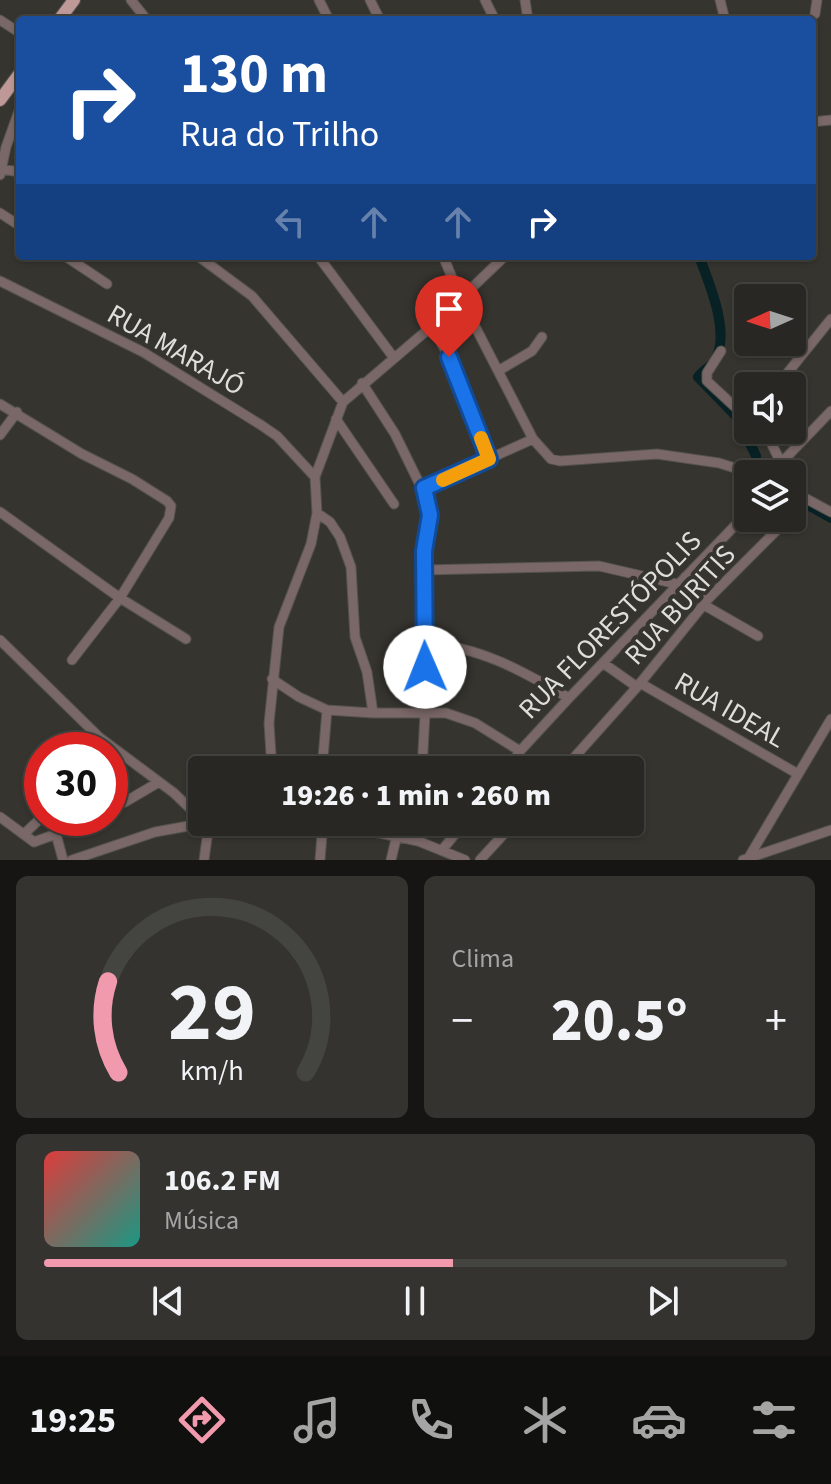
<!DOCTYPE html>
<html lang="pt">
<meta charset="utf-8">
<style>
:root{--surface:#282723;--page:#343330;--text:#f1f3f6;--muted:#a5a5a6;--line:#444441;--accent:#f29aad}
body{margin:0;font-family:"Source Sans 3",sans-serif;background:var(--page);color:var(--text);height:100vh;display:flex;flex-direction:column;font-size:30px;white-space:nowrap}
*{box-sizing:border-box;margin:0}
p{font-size:26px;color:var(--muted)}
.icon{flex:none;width:44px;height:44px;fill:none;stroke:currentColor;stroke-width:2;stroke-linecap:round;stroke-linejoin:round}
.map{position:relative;height:860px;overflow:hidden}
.side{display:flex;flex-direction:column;gap:16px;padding:16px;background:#161513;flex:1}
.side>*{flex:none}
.guide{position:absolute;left:16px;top:16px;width:800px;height:244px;border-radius:8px;box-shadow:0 2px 6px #0004,0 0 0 2px var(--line);background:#1a4fa0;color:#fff;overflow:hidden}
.needle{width:52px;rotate:267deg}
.fabs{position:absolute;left:734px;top:284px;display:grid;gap:16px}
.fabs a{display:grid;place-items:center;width:72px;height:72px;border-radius:8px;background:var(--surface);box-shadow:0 2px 6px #0004,0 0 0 2px var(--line);font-size:40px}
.speed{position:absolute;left:24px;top:732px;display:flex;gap:16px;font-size:40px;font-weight:700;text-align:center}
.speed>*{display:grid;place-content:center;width:104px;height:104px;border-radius:50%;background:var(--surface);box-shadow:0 2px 6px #0004,0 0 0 2px var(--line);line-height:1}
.speed .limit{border:12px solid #d22;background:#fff;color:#111}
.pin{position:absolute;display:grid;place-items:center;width:68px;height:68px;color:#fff;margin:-82px -34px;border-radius:50% 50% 50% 0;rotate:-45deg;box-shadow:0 0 8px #0007}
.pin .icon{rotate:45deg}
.me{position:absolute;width:88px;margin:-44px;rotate:359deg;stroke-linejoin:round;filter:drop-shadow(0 0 6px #0008)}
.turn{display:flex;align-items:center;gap:28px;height:168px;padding:0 32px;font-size:36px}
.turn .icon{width:104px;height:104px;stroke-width:2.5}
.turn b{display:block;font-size:56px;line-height:68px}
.lanes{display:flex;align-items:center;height:76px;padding:0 32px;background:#0003;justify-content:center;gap:40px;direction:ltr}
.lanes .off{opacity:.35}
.big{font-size:60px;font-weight:800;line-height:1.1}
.side .card{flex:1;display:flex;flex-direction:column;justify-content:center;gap:12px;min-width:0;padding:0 28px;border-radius:12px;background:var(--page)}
.side .dial{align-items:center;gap:0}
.dial svg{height:208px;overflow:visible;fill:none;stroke:var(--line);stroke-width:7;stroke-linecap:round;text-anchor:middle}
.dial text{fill:var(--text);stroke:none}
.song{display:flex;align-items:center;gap:24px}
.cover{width:96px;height:96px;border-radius:12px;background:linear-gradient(135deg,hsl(0 70% 55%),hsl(170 70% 35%))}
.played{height:8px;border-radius:4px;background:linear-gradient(90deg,var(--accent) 55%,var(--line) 55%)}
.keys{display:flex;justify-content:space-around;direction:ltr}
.heat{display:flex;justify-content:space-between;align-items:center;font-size:44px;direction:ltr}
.side .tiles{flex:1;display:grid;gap:16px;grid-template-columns:1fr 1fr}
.card:last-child{grid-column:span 2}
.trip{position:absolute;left:188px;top:756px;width:456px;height:80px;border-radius:8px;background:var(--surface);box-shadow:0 2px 6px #0004,0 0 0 2px var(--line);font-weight:800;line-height:80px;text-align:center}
.menu{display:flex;height:128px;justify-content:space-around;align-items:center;background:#10100e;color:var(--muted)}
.menu .icon{width:56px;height:56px}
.menu .on{color:var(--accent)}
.menu b{font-size:36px;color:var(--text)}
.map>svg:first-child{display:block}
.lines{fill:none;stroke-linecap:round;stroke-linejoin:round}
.canal{stroke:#072124;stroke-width:10}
.minor-casing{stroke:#54534e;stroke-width:11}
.major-casing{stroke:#54534e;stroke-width:14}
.minor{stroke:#7a6767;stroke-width:9}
.major{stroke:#bf9998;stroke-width:12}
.route-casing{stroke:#114b97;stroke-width:20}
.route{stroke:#1a73e8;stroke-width:14}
.slow{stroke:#f59e0b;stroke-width:14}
.labels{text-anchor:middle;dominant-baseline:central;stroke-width:8;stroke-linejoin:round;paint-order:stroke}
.street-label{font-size:28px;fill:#dfdedb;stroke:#36342f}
</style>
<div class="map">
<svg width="831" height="860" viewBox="0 0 831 860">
<rect width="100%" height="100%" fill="#36342f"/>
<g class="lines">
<path class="canal" d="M699 256C709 283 731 333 715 360 711 367 702 371 698 377L737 417 756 456
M792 496 831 518"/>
<defs>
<path id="minor" d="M131 0 147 20
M319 0 329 20
M370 0 380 20
M485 0 495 20
M525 0 528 20
M720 0 725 20
M815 14 817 0
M0 20 20 33
M812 122 831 120
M1 169 20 172
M0 175 6 147 20 108
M0 213 20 226
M65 256 107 284
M198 256 252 296 343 402
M318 256 394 358
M443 256 461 299 533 439 551 459 560 461 657 454 719 463 754 474
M0 281 143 352 261 425 277 436 315 477
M432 326 449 357 489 459
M721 351 707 373V381L748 419
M498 371 532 351 542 337
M362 383 395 434 428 501 430 515 424 551 423 597 425 714 422 770
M777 386 831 319
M0 404 82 454 132 479 167 501 171 506 169 518 120 598 72 660
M336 419 394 504
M765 430 781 463V474
M0 435 17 412
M781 463 831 411
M424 488 533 439
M792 491 831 512
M0 512 120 598 186 639
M317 513 330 522 340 537 351 567 355 637 367 672 373 713
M792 515 807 499
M424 570 599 566 677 584
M685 577 709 598
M704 605 758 636
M0 640 99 737 174 793 202 820
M424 644C478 645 524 672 569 698
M272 679 299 697 327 710 373 713H446L475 723 520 751
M640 683 798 774
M637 687 709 598 789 518
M272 770 269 723 279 627 311 544 317 513 315 477 343 402 432 326 505 256
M322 770 327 710
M507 770 520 751 569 698 748 512
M563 770 637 687 603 663
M110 805 125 802 159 782
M0 817 34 842 56 834 63 860
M24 834 42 817
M418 841 419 822
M442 850 465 822
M749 857 831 719
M72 860 155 832 205 823 365 830 418 841 465 860
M204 860 209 824
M320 860 323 822
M391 860 397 835
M480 860 515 822
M743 860 831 830"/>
<path id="major" d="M59 20 74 0
M0 100 20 73"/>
</defs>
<use href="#minor" class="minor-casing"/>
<use href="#major" class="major-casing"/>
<use href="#minor" class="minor"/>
<use href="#major" class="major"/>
</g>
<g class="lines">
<defs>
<path id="route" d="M425 667 424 551 430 515 424 488 489 459 449 357"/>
</defs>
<use href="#route" class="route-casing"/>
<use href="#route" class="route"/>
<path class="slow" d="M443 480 489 459 481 438"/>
</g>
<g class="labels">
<g class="street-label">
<text transform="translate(176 350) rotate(30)">RUA MARAJÓ</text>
<text transform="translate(680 605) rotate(-48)">RUA BURITIS</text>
<text transform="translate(610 625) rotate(-46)">RUA FLORESTÓPOLIS</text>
<text transform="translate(730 710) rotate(30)">RUA IDEAL</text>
</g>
</g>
</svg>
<div class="fabs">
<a><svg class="needle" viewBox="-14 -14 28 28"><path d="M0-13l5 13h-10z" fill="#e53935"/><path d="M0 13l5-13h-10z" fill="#a5a5a6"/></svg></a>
<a><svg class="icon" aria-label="sound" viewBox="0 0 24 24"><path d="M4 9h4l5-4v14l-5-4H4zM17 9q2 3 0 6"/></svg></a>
<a><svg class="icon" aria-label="layers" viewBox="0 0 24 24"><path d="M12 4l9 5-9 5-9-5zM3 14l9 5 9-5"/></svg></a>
</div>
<div class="speed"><div class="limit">30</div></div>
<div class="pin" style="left:449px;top:357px;background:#d93025"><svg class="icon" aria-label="arrive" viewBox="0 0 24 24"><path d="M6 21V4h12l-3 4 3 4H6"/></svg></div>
<svg class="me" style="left:425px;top:667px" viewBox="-20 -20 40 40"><circle r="19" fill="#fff"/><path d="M0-13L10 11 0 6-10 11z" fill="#1a73e8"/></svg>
<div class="trip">19:26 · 1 min · 260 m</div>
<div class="guide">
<div class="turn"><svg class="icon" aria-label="right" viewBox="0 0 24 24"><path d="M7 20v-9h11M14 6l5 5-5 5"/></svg><div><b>130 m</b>Rua do Trilho</div></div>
<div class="lanes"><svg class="icon off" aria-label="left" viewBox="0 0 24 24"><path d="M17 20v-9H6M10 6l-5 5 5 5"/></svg><svg class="icon off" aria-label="ahead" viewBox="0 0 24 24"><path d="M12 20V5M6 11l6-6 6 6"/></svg><svg class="icon off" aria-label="ahead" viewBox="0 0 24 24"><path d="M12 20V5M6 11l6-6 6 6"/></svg><svg class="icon" aria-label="right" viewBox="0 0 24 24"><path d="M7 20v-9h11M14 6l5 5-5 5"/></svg></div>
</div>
</div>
<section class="side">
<div class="tiles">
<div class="card dial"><svg viewBox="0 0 100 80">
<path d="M14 69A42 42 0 1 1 86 69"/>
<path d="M14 69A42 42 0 0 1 10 34" stroke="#f29aad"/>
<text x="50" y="56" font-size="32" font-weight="700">29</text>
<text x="50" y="72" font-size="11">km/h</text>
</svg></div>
<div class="card"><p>Clima</p>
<div class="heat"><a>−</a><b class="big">20.5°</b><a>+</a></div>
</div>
<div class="card">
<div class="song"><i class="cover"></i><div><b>106.2 FM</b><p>Música</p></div></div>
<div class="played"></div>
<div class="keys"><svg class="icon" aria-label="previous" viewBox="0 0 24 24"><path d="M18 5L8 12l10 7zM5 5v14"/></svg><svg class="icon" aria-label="pause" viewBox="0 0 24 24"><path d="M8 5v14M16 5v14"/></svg><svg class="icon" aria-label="next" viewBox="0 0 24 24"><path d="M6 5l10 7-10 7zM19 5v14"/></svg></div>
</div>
</div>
</section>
<nav class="menu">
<b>19:25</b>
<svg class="icon on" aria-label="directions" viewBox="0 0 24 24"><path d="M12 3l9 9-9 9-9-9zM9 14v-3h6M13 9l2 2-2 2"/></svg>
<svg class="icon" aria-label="music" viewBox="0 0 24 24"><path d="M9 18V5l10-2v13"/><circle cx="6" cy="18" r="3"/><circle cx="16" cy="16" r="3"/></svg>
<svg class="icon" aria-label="phone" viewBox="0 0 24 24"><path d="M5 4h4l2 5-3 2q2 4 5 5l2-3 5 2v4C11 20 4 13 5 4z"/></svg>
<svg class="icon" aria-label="climate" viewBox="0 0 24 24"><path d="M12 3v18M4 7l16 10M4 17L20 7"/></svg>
<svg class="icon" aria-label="car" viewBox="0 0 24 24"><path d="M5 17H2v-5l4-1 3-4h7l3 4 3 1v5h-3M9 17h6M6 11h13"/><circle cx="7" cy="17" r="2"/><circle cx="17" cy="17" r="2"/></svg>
<svg class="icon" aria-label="filters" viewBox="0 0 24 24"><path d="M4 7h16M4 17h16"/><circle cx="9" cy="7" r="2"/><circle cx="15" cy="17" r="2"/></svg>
</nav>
